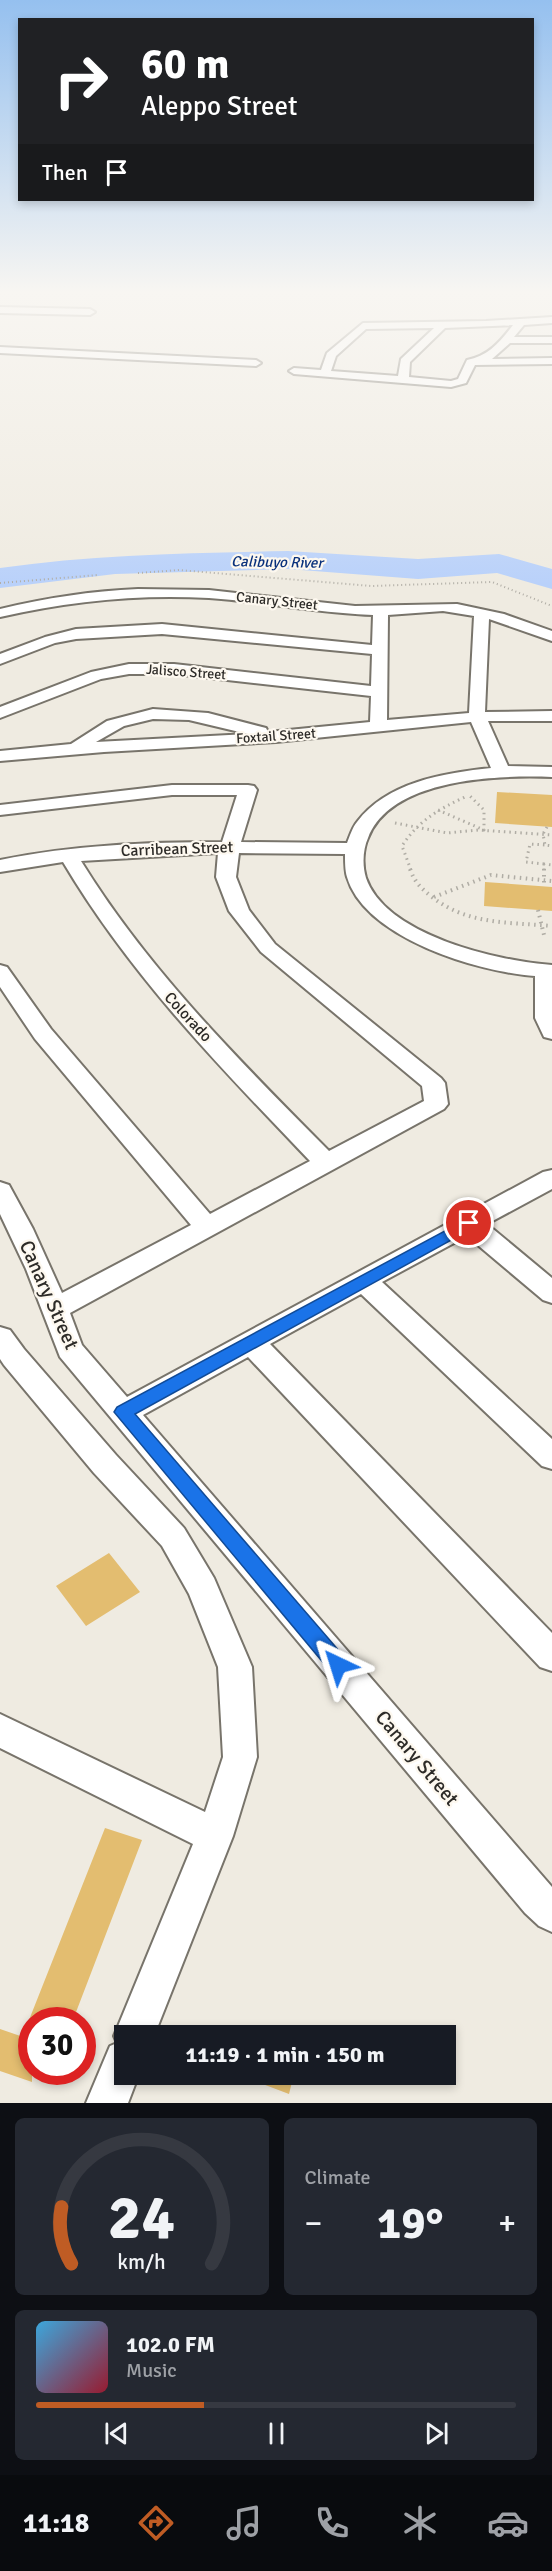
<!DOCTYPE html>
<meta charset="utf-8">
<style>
:root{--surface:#171b24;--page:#242831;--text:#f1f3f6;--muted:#9ea1a6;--line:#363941;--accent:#bf5c24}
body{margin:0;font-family:Signika,sans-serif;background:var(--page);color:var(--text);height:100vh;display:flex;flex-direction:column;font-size:22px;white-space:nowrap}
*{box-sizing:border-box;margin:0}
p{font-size:20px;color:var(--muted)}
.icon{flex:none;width:33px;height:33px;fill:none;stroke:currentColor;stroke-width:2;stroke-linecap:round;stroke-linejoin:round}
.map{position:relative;height:2103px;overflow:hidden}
.panel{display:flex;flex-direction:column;gap:15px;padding:15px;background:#0d0f14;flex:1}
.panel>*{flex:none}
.hud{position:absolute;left:18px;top:18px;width:516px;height:183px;border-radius:0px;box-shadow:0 3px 9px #0003;background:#202124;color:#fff;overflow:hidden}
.speed{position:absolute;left:18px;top:2007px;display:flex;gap:12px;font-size:30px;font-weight:700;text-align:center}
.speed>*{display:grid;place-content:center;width:78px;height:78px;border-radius:50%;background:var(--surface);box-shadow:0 3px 9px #0003;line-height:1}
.speed .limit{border:9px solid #d22;background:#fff;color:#111}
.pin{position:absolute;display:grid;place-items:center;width:51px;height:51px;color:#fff;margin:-26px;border:3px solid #fff;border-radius:50%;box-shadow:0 2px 6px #0007}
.me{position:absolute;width:66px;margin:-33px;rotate:319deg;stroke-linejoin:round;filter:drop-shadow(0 0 4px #0008)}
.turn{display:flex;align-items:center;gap:21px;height:126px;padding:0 24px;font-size:27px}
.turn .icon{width:78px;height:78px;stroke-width:2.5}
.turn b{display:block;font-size:42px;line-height:51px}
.then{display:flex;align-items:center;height:57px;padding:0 24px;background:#0003;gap:12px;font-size:22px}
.big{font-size:45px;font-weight:700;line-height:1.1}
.panel .widget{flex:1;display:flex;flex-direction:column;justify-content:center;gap:9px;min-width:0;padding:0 21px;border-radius:9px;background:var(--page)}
.panel .dial{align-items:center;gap:0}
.dial svg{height:156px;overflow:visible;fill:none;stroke:var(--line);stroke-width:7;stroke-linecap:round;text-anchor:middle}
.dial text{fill:var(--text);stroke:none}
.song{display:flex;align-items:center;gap:18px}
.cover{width:72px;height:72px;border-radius:9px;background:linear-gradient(135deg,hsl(200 70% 55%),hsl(350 70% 35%))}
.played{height:6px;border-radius:3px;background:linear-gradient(90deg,var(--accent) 35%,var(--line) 35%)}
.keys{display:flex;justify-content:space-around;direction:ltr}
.heat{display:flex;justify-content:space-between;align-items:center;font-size:33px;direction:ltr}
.panel .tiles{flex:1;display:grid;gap:15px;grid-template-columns:1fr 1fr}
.widget:last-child{grid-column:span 2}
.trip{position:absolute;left:114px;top:2025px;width:342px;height:60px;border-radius:0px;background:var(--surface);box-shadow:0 3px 9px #0003;font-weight:700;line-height:60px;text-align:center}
.menu{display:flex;height:96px;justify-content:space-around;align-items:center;background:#090b0e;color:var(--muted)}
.menu .icon{width:42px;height:42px}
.menu .current{color:var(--accent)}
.menu b{font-size:27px;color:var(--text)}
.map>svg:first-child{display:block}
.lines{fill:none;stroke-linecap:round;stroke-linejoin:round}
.river{fill:#b9d1fa;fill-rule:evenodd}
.building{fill:#e3bd70}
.street-casing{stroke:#78746b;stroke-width:4}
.path-far2{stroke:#b0ada5;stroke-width:2;stroke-dasharray:1 3;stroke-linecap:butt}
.path-far1{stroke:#b0ada5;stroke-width:3;stroke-dasharray:1.5 4;stroke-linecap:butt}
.path{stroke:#b0ada5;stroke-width:4;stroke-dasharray:1.5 4.5;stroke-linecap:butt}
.street{fill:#fff;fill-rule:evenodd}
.route{fill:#1a73e8;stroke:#114b97;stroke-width:1.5}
.labels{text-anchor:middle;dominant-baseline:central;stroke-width:4.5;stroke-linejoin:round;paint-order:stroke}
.far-street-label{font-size:14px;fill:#2d2b28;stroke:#fdf8ef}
.far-water-label{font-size:15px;font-style:italic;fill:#09317c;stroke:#fdf8ef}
.street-label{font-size:16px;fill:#2d2b28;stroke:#fdf8ef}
.near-street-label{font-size:20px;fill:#2d2b28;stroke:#fdf8ef}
</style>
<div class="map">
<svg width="552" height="2103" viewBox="0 0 552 2103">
<rect width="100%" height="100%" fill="#efebe1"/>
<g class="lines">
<path class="river" d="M288 551 418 559 499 554 552 569V589L497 573 418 579 288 569 115 574 0 588V568C96 554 192 553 288 551Z"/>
</g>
<path class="building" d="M497 792 552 795V827L495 823Z
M485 882 552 887V911L484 906Z
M109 1553 140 1592 86 1626 56 1586Z
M105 1828 142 1840 73 2020H29Z
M0 2029 32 2040V2082L0 2071Z
M236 2074H294L289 2094Z"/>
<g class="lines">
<defs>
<path id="street" d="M0 307 90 309 95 312 90 315 0 313Z
M552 317V323L524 325 514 337H552V343H510L492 359 552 358V364L475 365 466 383 451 387 294 374 289 371 294 368 321 370 327 353 363 323 486 321ZM513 325C500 342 488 356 467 360L458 379 451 381 409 377 410 362 445 328ZM434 328 401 359 398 376 331 371 336 356 366 329Z
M0 347 256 360 261 363 256 366 0 353Z
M138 589 209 590 355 606 457 604 504 614 552 631V641L489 619 485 712 552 711V721H488L508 766 552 767V777C498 775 391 778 368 838 363 849 362 865 366 878 386 936 499 961 552 965V1039L544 1037 535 1018V976C478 972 365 938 347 877 345 871 345 861 345 854L239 853 236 877 249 910 275 944 441 1078 445 1083 448 1104 444 1109 70 1313 82 1345 127 1397 543 1172 552 1170V1189L487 1224 552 1278V1303L543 1300 467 1236 382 1282 552 1439V1469L542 1466 361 1294 270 1344 552 1633V1671L540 1667 248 1357 143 1415 552 1887V1932L539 1926 525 1913 60 1357 26 1269 0 1214V1182L9 1185 33 1229 62 1293 191 1225 35 1039 0 987V965L7 967 51 1029 210 1214 310 1161C220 1067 130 975 63 862L0 872V860C72 845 148 842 222 842L237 795H172L0 815V805L172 785H248L254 786 257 790 241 842 347 843C350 836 352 828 357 822 387 782 444 773 491 768L471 722 276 742 104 752 0 761V751L71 744 107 721 153 709 208 713 266 728 268 732 370 722 371 696 174 674H129L101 679 0 718V707L91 672 129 664H174L371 686 372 654 162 634 76 639 55 643 0 664V654L45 637 76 629 162 624 372 645 373 615C318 613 264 602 209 598 139 594 69 601 0 617V609C46 598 91 591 138 589ZM443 611 474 616 469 713 387 720 388 615ZM153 719 189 720 248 734 96 742 124 726ZM218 853 216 877 229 911 261 952 422 1086 424 1101 329 1151C239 1060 149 971 81 861Z
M0 1327 10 1330 24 1349 116 1455 184 1528 214 1578 252 1667 257 1757 233 1836 154 2036H124V2074H139L128 2103H86L110 2046 117 2043 114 2036 193 1844 0 1748V1714L205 1812 223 1757 218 1667 189 1594 162 1546 94 1473 4 1365 0 1359Z"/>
</defs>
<use href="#street" class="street-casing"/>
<path class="path-far2" d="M138 573 179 570 371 586 492 582 552 606
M0 583 98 575"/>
<path class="path-far1" d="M438 810 484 830V810L469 795
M395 823 447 833 478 830 552 835
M547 827 543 834 545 845 552 846
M544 864 526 862 530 844 545 845
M411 870 402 846C418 821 439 809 465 797
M544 870V864L552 865"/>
<path class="path" d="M410 869C415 883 421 888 432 897 468 925 508 922 552 926
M544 869V887
M434 897 491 875 552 881
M538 910 544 935"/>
<use href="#street" class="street"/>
</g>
<linearGradient id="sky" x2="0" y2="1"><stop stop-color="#95c0ef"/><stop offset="0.5" stop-color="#f8f6f2"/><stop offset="1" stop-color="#f8f6f2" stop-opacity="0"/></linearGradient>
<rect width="552" height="585" fill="url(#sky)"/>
<path class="route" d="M469 1218 475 1219 477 1223 475 1227 135 1414 346 1659 349 1665 346 1672 338 1674 331 1672 114 1412 117 1407Z"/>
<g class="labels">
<g class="far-street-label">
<text transform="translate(277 601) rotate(6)">Canary Street</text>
<text transform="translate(186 672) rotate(4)">Jalisco Street</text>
<text transform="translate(276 736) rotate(-4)">Foxtail Street</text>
</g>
<g class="far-water-label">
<text transform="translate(277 562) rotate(1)">Calibuyo River</text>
</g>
<g class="street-label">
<text transform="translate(177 849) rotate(-2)">Carribean Street</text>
<text transform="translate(188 1017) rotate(47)">Colorado</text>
</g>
<g class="near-street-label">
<text transform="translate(49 1295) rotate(66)">Canary Street</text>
<text transform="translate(417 1758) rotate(50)">Canary Street</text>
</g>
</g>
</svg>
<div class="speed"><div class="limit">30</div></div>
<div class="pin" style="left:469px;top:1223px;background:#d93025"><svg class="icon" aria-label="arrive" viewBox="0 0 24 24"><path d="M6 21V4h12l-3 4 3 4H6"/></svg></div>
<svg class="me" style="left:338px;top:1665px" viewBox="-20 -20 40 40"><path d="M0-17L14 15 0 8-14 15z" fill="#1a73e8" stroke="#fff" stroke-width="4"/></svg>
<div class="trip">11:19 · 1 min · 150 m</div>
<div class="hud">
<div class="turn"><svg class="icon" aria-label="right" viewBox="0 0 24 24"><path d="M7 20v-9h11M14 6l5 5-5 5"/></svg><div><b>60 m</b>Aleppo Street</div></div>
<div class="then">Then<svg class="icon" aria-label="arrive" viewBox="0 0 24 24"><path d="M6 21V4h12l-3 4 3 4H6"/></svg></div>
</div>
</div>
<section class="panel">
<div class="tiles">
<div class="widget dial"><svg viewBox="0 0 100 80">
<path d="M14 69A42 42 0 1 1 86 69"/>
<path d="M14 69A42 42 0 0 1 9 40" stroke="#bf5c24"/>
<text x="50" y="56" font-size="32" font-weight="700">24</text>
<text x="50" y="72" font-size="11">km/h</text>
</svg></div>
<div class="widget"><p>Climate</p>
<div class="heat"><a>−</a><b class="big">19°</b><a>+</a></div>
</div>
<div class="widget">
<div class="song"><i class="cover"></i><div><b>102.0 FM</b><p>Music</p></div></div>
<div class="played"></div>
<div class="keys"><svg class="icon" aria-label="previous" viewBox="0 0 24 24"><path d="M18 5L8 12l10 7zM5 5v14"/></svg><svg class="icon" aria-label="pause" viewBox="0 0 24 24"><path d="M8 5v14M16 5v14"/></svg><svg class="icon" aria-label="next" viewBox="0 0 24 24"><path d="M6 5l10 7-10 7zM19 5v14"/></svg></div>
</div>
</div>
</section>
<nav class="menu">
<b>11:18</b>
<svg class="icon current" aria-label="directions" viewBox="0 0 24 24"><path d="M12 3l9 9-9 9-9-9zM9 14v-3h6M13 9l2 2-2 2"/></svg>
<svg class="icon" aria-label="music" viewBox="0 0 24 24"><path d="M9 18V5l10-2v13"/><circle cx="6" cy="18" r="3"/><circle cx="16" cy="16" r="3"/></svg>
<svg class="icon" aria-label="phone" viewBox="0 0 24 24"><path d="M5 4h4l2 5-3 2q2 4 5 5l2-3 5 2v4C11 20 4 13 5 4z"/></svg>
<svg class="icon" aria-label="climate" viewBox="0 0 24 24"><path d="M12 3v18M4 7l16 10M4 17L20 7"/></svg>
<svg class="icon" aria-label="car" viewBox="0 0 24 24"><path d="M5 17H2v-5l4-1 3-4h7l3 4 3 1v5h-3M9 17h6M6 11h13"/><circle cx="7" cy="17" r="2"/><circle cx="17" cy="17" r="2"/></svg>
</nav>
